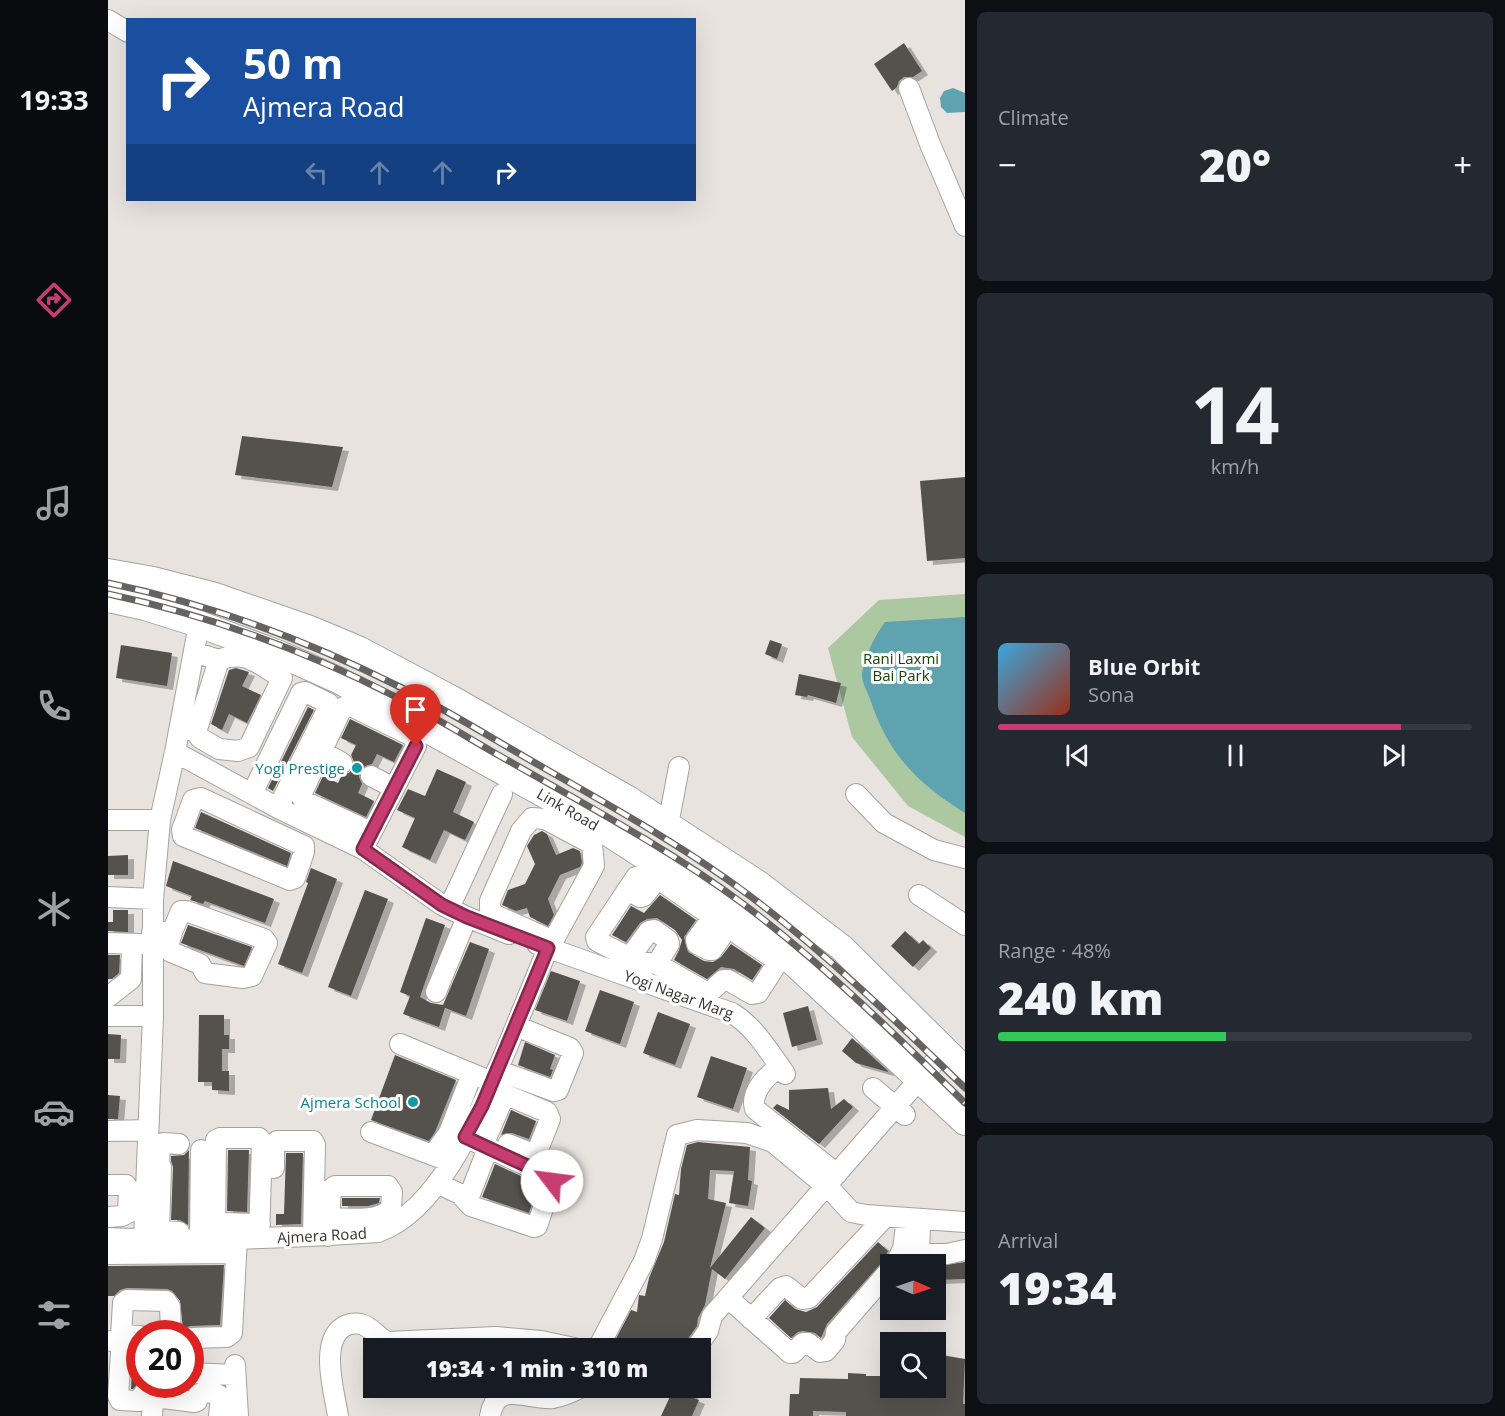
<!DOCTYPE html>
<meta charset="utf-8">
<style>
:root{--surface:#171b24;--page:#242831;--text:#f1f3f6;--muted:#9ea1a6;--line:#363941;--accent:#c83d71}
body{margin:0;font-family:"Open Sans",sans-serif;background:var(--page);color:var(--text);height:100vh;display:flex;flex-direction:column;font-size:22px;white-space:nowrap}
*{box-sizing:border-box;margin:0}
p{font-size:20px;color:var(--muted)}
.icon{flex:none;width:33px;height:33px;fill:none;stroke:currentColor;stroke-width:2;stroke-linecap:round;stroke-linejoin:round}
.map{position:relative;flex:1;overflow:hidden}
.drawer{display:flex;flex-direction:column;gap:12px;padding:12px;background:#0d0f14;width:540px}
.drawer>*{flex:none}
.top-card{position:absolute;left:18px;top:18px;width:570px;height:183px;border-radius:0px;box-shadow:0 6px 24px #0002;background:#1a4fa0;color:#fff;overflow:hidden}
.needle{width:39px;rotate:92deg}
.controls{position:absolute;left:772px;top:1254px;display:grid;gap:12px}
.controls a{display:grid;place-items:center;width:66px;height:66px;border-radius:0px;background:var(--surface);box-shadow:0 6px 24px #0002;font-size:30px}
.speed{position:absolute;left:18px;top:1320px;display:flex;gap:12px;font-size:30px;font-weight:700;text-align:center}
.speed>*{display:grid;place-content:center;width:78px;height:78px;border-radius:50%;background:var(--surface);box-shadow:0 6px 24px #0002;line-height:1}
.speed .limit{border:9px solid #d22;background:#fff;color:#111}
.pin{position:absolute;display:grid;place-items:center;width:51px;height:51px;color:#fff;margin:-62px -26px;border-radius:50% 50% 50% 0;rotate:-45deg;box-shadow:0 0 6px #0007}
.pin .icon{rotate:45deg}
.me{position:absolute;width:66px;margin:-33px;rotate:300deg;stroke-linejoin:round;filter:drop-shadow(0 0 4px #0008)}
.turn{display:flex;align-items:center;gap:21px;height:126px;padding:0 18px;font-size:27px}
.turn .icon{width:78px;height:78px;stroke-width:2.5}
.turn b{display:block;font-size:42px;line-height:51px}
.lanes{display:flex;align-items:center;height:57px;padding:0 18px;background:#0003;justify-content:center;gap:30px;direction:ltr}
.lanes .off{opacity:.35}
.big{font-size:45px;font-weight:800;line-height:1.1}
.drawer .card{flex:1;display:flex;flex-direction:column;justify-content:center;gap:9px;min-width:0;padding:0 21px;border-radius:9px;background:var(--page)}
.drawer .dial{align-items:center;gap:0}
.dial b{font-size:78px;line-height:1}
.song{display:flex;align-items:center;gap:18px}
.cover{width:72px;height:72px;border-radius:9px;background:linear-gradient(135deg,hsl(200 70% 55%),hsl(10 70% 35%))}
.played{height:6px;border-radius:3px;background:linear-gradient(90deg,var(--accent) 85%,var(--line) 85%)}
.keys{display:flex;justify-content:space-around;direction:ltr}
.heat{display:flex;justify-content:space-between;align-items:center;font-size:33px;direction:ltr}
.charge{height:9px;border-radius:4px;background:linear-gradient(90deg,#34c759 48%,var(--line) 0)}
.trip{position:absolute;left:255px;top:1338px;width:348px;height:60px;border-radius:0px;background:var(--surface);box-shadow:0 6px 24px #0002;font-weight:800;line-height:60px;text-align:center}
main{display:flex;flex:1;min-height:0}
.dock{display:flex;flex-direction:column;width:108px;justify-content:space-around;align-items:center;background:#090b0e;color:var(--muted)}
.dock .icon{width:42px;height:42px}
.dock .selected{color:var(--accent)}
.dock b{font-size:27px;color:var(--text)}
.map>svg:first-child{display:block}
.green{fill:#abc8a0}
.water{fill:#5ea3af}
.building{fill:#55514e;filter:url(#shadow)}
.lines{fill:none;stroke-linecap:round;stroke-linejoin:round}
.minor-casing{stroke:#a7a29e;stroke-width:22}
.major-casing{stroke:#a7a29e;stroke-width:28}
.minor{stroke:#fff;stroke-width:20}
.major{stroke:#fff;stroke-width:26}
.rail-casing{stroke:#656260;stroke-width:7}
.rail{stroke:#fff;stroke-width:4.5;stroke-dasharray:14;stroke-linecap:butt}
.route-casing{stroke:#822849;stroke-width:15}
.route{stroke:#c83d71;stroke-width:10}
.culture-dot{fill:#0f9aa8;stroke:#fff;stroke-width:2}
.labels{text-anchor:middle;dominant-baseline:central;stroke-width:6;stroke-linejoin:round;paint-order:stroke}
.park-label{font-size:15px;fill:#1a4302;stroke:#fff}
.culture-label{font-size:15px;fill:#0d838f;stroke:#fff;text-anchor:end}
.street-label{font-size:15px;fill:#353331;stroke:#fff}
</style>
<main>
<nav class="dock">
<b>19:33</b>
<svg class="icon selected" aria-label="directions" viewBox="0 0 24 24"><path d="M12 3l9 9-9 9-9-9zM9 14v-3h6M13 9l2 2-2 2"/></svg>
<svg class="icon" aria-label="music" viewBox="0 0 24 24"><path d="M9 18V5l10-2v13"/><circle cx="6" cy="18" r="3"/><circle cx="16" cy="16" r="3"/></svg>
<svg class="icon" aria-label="phone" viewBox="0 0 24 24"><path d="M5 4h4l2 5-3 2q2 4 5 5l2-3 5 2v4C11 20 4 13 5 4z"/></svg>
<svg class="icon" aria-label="climate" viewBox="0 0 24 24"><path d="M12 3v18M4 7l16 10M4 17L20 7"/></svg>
<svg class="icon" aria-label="car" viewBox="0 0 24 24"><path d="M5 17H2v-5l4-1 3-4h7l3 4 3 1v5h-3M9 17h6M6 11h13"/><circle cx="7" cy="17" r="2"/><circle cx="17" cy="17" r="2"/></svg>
<svg class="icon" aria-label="filters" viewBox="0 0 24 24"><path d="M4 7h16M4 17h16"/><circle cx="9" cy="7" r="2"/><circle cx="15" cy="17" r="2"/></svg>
</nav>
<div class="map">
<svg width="857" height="1416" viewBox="0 0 857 1416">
<defs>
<filter id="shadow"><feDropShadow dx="6" dy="4" stdDeviation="0" flood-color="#0004"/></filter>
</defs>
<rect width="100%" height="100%" fill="#e8e3df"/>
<path class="green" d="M857 594V837L800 806 744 737 720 648 771 600Z"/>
<path class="water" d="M845 88 857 93V112L839 113 833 107 832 98 836 91Z
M857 617V813C809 783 780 754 762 699 759 691 753 681 754 673 757 655 767 636 777 622Z"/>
<path class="building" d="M796 43 814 71 805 77H796L791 81 789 87 784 91 766 64Z
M134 436 235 447 224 487 127 475Z
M857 477V558L819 561 812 481Z
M662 640 674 644 669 659 657 654Z
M13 645 64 653 59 686 8 678Z
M128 668 141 672 134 686 153 695 139 723 121 714 114 730 103 724 121 670Z
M691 674 733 683 728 703 700 695 699 697 687 695Z
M200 707 206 710 165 791 160 788Z
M242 719 295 745 286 762 269 754 264 764 257 766 252 771 251 777 254 784 250 793 266 801 258 817 207 793 215 776 230 783 234 775 241 773 245 768 246 762 243 755 248 745 233 738Z
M329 769 358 782 345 812 366 822 357 840 336 830 322 860 294 847 307 818 289 810 300 789 317 796Z
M93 812 183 853 179 866 87 828Z
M434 831 439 834 448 855 465 848 472 851 474 863 472 867 452 875 440 899 446 915 440 926 422 917 419 908 408 911 394 905 400 890 417 884 427 864 419 846 426 835Z
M20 855V875H0V856Z
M65 861 166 899 157 923 97 901 95 904 82 900 84 896 58 886Z
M203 868 229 879 194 973 170 964 200 883 198 882Z
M257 890 280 899 243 996 220 987Z
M552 895 588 920 576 937 580 952 596 961 605 962 613 957 623 944 654 965 644 980 626 969 613 967 599 979 566 960 571 950 574 940 567 930 549 918 539 919 532 923 518 942 504 935 523 906 536 913Z
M5 910H20V932L0 931V922H5Z
M318 918 337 925 312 997 323 1003 335 1005 362 942 381 949 358 1016 337 1008 331 1027 295 1014 302 996 292 992Z
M80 925 144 947 136 966 73 943Z
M797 931 811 944 815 940 823 948 805 967 783 946Z
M0 955H12L11 973 4 979H0Z
M443 971 472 981 459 1021 427 1010Z
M492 990 526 1002 512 1044 477 1031Z
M700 1006 709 1040 684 1047 675 1013Z
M550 1012 582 1024 567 1065 535 1053Z
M91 1015H116V1035H121V1049H114V1071H121V1091L104 1090V1082H90Z
M0 1034 13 1035 12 1059H0Z
M744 1038 780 1071V1072L748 1063 734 1051Z
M417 1042 447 1055 442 1069 445 1070 442 1077 410 1065Z
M287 1055 348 1080 327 1132 321 1141 263 1120Z
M603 1056 639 1068 625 1109 589 1097Z
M720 1088 723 1109 736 1099 745 1107 711 1144 665 1108 669 1104 681 1110V1090Z
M0 1095 12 1096 10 1119H0Z
M403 1110 428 1121 421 1139 404 1133 393 1135Z
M590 1142 642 1147 640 1180 644 1181 640 1206 621 1203 626 1171 602 1170 600 1199 618 1203 602 1268 643 1217 657 1228 617 1279 604 1269 597 1305 590 1318 589 1326 577 1343 563 1342 562 1348H503L523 1310 529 1312 531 1295 537 1296 541 1278 556 1242 567 1194 571 1195 573 1169 579 1145Z
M81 1150 80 1225 72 1220H63L65 1167 63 1161V1156L76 1155Z
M120 1150H141L139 1212 119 1211Z
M178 1153H195L193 1224 168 1225V1214H176Z
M387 1164 430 1184 421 1213 374 1197Z
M234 1198H272L271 1203 260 1206H234Z
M770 1242 780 1251 776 1260 719 1324 713 1338 707 1333 695 1331 690 1332 683 1338 661 1318 677 1300 687 1309 698 1312 709 1307Z
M857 1262V1279L828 1280V1266Z
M116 1265 112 1325 82 1326 75 1329 72 1301 64 1291 59 1289 19 1288 12 1290 6 1296H0V1266Z
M25 1348H32V1382L25 1389H23Z
M828 1354 857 1359 855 1404H857V1416H738V1412L705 1411V1416H681L682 1394H691L692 1378 740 1379V1373L758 1374V1376H782V1388H828Z
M566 1388H587L583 1397 591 1400 584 1416H553Z"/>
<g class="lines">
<defs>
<path id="minor" d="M0 20 20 32
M801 88 822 144 857 226
M72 727 88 732 92 738 111 749 130 751 141 747 174 678C152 665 137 649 111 660L86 652
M88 732 111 660
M213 751 234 763
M67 752 170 808 255 849 334 905 359 917 401 934
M263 776 286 788
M144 794 193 693 197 692 220 703V708L170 808
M748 794 776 823 826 850 857 858
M93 798 196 846V852L187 878 182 880 75 836 74 830 85 800Z
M0 820H52
M560 825 571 767
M255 849 308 746 306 737 241 705 234 708 193 795 196 801 263 832
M536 875 550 879 668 960V965L650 993 644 994 620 980H615L603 991 598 992 549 964 530 962 489 941 488 937 528 877Z
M519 890 532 897 536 896 549 879
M811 895 857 925
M0 897 45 899
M341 908 394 794
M605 917 588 940 589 944 601 950H604L620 927
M44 932H64L73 911H78L156 939 159 943 144 976 135 978 97 973 92 964 63 952 60 947 64 932
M0 943 35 944
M429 944 624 1013C646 1026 663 1054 677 1074
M522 957 541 931 546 930 560 940 561 944 549 964
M328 992 359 917
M0 997 23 979 24 944
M0 1016H45
M292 1044 384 1082
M673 1068C659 1073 642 1093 647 1109L729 1174
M389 1070 446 1091 450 1090 465 1053 462 1048 408 1026
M382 1088 439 1112 442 1119 429 1152 425 1154 400 1144
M765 1088 797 1115
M0 1131 40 1130
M263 1132 335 1159
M379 1136 397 1094
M71 1144 55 1143 52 1146 51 1164 53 1167 51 1230 52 1231 71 1232
M325 1155 341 1133 364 1074
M166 1168V1144L169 1141H205L207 1145 205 1236
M329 1183 352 1194 363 1206 426 1227 429 1226 444 1181 443 1177 357 1137
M0 1185H18L21 1190 20 1213 14 1216 0 1217
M359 1202 380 1148
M115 1223 152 1224
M220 1236 223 1189 227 1186H280L284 1192 283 1209C268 1223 241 1218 221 1218
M0 1238C90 1242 181 1238 270 1232 334 1209 373 1108 398 1050 412 1016 426 982 440 948L445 941 486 866 484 844 437 819 424 818 413 831 382 901V909L387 915 445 941
M92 1239 93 1150
M107 1239 108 1140 112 1138H151L154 1142 151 1238
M36 1240 45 1016V899L52 820 67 752 91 624
M0 1254 128 1253
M811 1254H839L857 1250
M787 1264 795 1249 799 1218
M811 1264 812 1219
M620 1298 682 1353H685L695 1343H700L712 1352 718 1351 727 1340 728 1332 783 1269
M643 1319 672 1288 678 1286 694 1299 701 1298 777 1217
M32 1336 16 1335 14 1339 10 1396 12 1400 31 1401 36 1393H55L59 1391V1384
M82 1338 119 1337 124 1333 129 1238
M3 1341H9L13 1336 15 1303 19 1300 58 1301 62 1307 63 1334
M490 1348 536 1261 544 1239 569 1135 589 1130 639 1133 665 1142 725 1192 743 1212 758 1215 857 1222
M588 1348 600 1331 604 1316 837 1050
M127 1365 130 1416
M82 1373 127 1375
M44 1416 45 1400 48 1397 86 1402 89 1401 91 1394C97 1391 108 1392 113 1397L111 1416
M230 1416C226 1391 210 1337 239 1325 244 1323 248 1323 253 1324 264 1327 269 1337 279 1342L388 1337 433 1341 466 1348
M382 1416C389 1378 421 1401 445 1398 455 1396 464 1392 472 1388"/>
<path id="major" d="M0 572 45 580 104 595 202 629 252 650 344 699 520 799 652 885 734 948 857 1070
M0 599 37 607 91 624 174 655 230 680 468 812 621 911 674 952 857 1122"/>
</defs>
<use href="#minor" class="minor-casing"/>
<use href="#major" class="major-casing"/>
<use href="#minor" class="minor"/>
<use href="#major" class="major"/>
<defs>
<path id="rail" d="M0 583C101 604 198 640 290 686 340 710 388 741 436 768 506 808 577 847 642 896 719 954 788 1021 857 1088
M0 594C99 615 196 650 286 696 322 714 357 736 392 756 474 803 558 847 634 903 714 963 786 1033 857 1103"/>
</defs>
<use href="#rail" class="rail-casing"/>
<use href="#rail" class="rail"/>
</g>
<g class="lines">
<defs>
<path id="route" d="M308 746 255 849 334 905 359 917 440 948 374 1106 357 1137 443 1177 444 1181"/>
</defs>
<use href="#route" class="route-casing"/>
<use href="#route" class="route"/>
</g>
<g class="culture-dot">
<circle cx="249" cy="768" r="6"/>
<circle cx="305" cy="1102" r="6"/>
</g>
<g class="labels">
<g class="park-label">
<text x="793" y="658">Rani Laxmi<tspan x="793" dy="17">Bai Park</tspan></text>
</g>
<g class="culture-label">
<text x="237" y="768">Yogi Prestige</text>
<text x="293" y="1102">Ajmera School</text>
</g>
<g class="street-label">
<text transform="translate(460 809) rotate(30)">Link Road</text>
<text transform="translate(571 994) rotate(20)">Yogi Nagar Marg</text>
<text transform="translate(214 1235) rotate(-3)">Ajmera Road</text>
</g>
</g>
</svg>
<div class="controls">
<a><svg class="needle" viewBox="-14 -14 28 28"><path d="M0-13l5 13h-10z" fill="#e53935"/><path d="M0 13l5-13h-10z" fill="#9ea1a6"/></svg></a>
<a><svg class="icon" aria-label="search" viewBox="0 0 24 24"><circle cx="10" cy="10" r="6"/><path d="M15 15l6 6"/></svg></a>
</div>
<div class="speed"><div class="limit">20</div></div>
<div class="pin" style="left:308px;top:746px;background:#d93025"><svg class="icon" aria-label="arrive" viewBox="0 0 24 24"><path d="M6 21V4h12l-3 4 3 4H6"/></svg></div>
<svg class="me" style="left:444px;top:1181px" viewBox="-20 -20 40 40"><circle r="19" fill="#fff"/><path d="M0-13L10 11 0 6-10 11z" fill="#c83d71"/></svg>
<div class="trip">19:34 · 1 min · 310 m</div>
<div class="top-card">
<div class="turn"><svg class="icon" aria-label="right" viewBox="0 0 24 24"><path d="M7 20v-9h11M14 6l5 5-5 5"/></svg><div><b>50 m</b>Ajmera Road</div></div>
<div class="lanes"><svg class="icon off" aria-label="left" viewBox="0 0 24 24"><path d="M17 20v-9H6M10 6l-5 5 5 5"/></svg><svg class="icon off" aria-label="ahead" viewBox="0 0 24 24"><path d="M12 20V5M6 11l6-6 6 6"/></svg><svg class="icon off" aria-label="ahead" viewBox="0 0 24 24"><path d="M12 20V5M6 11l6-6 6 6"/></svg><svg class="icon" aria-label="right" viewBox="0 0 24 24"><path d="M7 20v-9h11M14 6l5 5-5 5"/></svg></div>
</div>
</div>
<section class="drawer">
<div class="card"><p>Climate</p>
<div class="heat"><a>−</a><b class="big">20°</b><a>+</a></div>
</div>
<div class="card dial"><b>14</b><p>km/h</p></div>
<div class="card">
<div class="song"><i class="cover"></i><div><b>Blue Orbit</b><p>Sona</p></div></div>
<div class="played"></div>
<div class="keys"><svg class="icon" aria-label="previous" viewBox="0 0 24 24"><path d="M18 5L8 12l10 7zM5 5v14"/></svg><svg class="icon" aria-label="pause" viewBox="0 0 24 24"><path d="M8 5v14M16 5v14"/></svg><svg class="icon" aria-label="next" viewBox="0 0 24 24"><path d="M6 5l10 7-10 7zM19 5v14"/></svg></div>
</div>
<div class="card"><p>Range · 48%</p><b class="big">240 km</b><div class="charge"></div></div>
<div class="card"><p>Arrival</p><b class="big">19:34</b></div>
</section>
</main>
